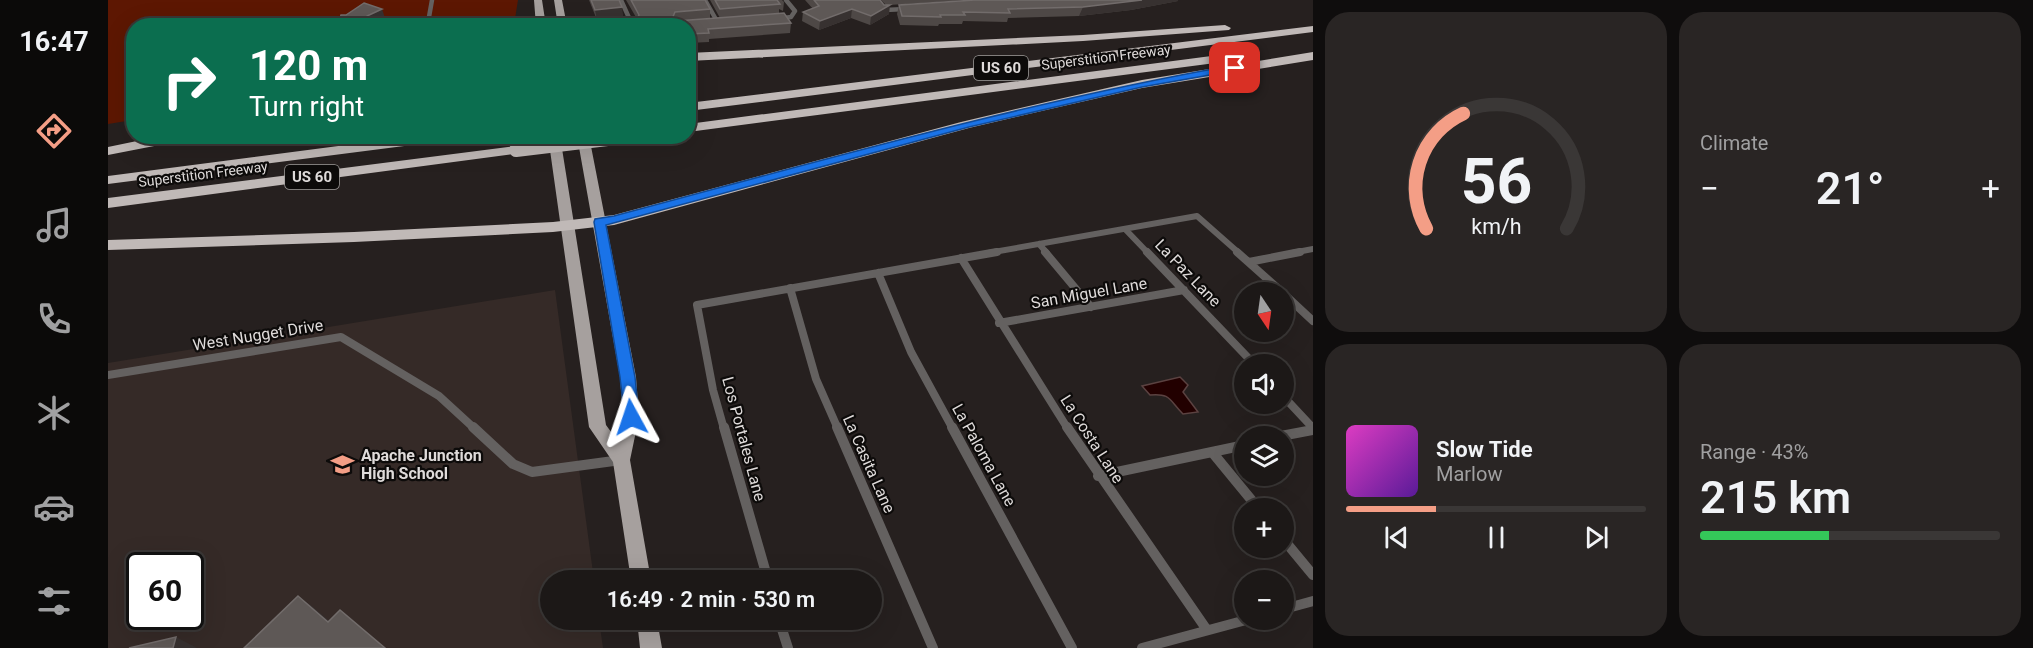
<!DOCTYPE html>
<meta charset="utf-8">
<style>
:root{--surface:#1c1817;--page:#292524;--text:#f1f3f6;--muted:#a0a0a1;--line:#3a3736;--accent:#f49e86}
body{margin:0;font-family:Roboto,sans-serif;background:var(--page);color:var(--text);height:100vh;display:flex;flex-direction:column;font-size:22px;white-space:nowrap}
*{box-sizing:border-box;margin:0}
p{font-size:20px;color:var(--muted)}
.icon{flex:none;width:33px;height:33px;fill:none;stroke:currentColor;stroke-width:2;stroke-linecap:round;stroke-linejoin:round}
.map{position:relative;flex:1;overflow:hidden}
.side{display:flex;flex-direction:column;gap:12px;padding:12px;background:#0f0d0d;width:720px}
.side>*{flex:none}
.guide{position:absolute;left:18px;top:18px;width:570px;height:126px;border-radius:24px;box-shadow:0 6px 24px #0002,0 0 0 2px var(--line);background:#0b6e4f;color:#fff;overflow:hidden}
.needle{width:39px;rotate:167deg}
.controls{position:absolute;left:1126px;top:282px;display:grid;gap:12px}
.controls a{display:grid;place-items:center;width:60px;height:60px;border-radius:50%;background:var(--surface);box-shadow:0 6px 24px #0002,0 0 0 2px var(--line);font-size:30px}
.speed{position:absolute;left:18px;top:552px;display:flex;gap:12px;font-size:30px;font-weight:700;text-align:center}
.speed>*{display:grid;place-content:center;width:78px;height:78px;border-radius:50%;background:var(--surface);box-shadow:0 6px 24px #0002,0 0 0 2px var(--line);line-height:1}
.speed .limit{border:3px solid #111;border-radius:9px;background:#fff;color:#111}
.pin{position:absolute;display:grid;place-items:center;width:51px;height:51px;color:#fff;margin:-26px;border-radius:12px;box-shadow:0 3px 9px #0006}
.me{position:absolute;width:66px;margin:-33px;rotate:355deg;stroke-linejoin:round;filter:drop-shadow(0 0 4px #0008)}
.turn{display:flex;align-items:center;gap:21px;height:126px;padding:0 24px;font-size:27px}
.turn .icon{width:78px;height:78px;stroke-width:2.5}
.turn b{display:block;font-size:42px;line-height:51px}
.big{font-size:45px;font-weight:600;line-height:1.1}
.side .widget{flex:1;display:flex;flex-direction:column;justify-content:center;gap:9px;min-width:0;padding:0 21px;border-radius:24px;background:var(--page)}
.side .dial{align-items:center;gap:0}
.dial svg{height:156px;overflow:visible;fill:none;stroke:var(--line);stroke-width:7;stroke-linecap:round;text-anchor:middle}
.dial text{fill:var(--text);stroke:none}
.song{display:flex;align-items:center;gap:18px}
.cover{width:72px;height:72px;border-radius:9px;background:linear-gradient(135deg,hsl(310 70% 55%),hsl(270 70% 35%))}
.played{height:6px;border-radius:3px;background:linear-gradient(90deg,var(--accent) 30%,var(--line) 30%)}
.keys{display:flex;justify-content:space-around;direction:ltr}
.heat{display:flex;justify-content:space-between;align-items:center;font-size:33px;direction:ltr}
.charge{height:9px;border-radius:4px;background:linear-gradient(90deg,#34c759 43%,var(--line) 0)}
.side .tiles{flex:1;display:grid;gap:12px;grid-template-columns:repeat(2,1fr)}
.trip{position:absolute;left:432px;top:570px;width:342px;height:60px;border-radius:30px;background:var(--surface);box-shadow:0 6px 24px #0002,0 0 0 2px var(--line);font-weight:600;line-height:60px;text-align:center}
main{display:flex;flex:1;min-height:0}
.menu{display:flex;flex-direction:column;width:108px;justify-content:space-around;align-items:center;background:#0b0a09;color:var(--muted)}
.menu .icon{width:42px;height:42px}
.menu .active{color:var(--accent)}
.menu b{font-size:27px;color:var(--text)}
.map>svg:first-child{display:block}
.built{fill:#352a27;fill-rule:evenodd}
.green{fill:#5d1702}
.water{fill:#200;stroke:#5b4241;stroke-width:1.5}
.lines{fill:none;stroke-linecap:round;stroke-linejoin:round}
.service-far3{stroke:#646160;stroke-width:4.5}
.service-far2{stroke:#646160;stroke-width:6}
.service-far1{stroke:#646160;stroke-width:8}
.service{stroke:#646160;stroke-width:10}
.primary{fill:#a6a09e;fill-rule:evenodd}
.motorway{fill:#c0b9b7;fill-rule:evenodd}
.motorway-bridge{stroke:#c0b9b7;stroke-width:14}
.wall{fill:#4e4846}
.shaded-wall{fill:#373130}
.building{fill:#5e5856;stroke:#726c6b;stroke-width:1.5}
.route{fill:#1a73e8;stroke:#114b97;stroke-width:1.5}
.labels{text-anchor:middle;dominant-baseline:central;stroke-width:4.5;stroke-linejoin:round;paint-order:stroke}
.far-street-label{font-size:14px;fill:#dfdbda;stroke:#0d0b0a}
.shield{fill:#0d0b0a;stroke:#a09d9c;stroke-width:1.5}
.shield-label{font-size:15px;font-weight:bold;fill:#dfdbda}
.street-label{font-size:16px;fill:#dfdbda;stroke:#0d0b0a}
.poi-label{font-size:16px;font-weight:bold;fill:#dfdbda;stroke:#0d0b0a;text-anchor:start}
</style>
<main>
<nav class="menu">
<b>16:47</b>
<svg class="icon active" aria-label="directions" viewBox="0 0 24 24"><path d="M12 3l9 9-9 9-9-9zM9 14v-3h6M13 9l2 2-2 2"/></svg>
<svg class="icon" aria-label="music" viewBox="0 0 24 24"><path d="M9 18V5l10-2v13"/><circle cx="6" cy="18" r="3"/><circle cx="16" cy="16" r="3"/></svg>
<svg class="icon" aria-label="phone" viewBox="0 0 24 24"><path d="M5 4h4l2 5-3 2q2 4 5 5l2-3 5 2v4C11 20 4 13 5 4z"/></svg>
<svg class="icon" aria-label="climate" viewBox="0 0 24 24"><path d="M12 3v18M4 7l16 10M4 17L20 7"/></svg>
<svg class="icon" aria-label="car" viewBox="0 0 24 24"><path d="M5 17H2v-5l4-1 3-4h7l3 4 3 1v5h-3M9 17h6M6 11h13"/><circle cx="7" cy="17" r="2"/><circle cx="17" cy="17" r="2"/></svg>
<svg class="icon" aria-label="filters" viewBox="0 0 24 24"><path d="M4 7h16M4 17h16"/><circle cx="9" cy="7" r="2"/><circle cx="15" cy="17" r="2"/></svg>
</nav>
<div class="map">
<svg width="1205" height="648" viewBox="0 0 1205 648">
<rect width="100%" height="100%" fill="#26201f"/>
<path class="built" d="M447 290 486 580H442V620H491L495 648H0V363ZM32 566H82V616H32Z"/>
<path class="green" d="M0 0H410L406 25 26 26 25 120 0 124Z"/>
<path class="water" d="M1072 377 1080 385 1075 392 1090 412 1075 414C1061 400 1063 393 1042 395L1034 386Z"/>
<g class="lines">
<path class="service-far3" d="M513 0 522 20 528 26
M597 0 610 23
M768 0 777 10 798 9
M669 19 683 17 687 11 678 0
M295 26 321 17 324 0"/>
<path class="service-far2" d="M1017 229 1040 253
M931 244 939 253
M880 253 1089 216 1131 253
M1184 253 1205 249"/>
<path class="service-far1" d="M937 252 983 307
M1039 252 1146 364
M1129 252 1174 292
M853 258 960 429
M1141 262 1192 252
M770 273 803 352 845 429
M682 288 708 379 730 429
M1176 294 1205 321
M891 323 1076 290
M0 375 233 337 331 396 367 429
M1176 397 1205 428
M616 429 605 390 589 305 889 252"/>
<path class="service" d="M365 427 405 464 424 472 513 460
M616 427 660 580
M729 427 825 648
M844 427 964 648
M959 427 1099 630
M1173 436 1205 430
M1104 452 1150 508
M990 476 1137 445
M1176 540 1205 575
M1176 609 1205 601
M671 620 680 648
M1034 648 1138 620"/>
<path class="primary" d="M426 0H434L438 26H428Z
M446 0H454L459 26H450Z
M440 136H452L498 425 509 440 515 417 512 377 469 136H481L528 377 531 417 522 460 543 580H523L505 462 481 427Z
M529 620H549L554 648H532Z"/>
<path class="motorway" d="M1117 25 1123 28 1121 30 975 41 580 61V53L975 35Z
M1205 26V32L580 111V103Z
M1205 52V60L1034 88 938 110 861 128 506 225 445 232 246 242 0 250V240L246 232 445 222 506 215 853 122 938 102 1034 80Z
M1111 55 1115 56V62L580 132V124Z
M53 136H83L77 140 0 155V147Z
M307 136H349L343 140 0 184V176Z
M408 146 413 147 415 150 413 153 0 208V198Z"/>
<path class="motorway-bridge" d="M408 150 516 137"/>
</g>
<path class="wall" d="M481 0H511L515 16 489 20Z
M518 0H597L602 9V18H612L602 0H674L676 2 675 11 671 9V13L683 23 682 33 601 39V42L580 43V26L529 19Z
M697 0H772L776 5H778L773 0H861L781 5V14L762 25 743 18 711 30 694 21 695 12 705 9Z
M1070 1 1023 10 971 16 900 18 899 22 855 21 854 24H831L830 26 792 25 789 14 791 5Z"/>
<path class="shaded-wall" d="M1034 0H1070V1L1023 10 971 16 975 7Z
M782 5 781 14 762 25 763 16Z
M514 7 515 16 489 20 487 10Z
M274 9 279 24 276 26H248L259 16Z
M744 9 743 18 711 30 712 21Z
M190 596 205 607 235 633 220 622Z
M68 637 89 648H65Z"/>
<path class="building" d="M483 0H511L514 7 487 10Z
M523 0H597L602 9 567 12 564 19 568 21 676 13 683 23 600 29 601 33 580 34V26H529L528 21 531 15Z
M607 0H669L672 4 612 9Z
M706 0H772L776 5H782L763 16 744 9 712 21 695 12 711 6Z
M867 0H1034L975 7 900 9 902 13 855 12 857 15H832L833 17 794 16 791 5Z
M256 3 274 9 259 16 258 24 248 26H226L231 21 233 15H238Z
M190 596 220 622 232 610 277 648H136Z
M68 637 65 648H21Z"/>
<path class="route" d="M1127 65 1130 66V70L1034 87 861 127 498 225 527 377 531 417 528 422 523 424 517 422 512 377 486 222 487 219 506 216C712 161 917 102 1127 65Z"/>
<defs>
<symbol id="school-bare" viewBox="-9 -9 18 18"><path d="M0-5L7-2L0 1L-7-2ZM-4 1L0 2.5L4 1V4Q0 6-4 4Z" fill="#f49e86" stroke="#0d0b0a" stroke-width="2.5" paint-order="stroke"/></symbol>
</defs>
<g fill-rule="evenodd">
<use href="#school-bare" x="218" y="448" width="33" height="33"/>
</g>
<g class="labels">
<g class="far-street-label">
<text transform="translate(998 57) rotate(-7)">Superstition Freeway</text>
<text transform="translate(95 174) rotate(-7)">Superstition Freeway</text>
</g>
<g class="shield">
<rect x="866" y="56" width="54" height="24" rx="4.5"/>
<rect x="177" y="165" width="54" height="24" rx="4.5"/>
</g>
<g class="shield-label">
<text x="893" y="68">US 60</text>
<text x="204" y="177">US 60</text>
</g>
<g class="street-label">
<text transform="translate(1080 273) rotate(46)">La Paz Lane</text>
<text transform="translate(981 293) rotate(-10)">San Miguel Lane</text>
<text transform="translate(150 335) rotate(-9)">West Nugget Drive</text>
<text transform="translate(636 439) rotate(75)">Los Portales Lane</text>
<text transform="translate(984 439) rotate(57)">La Costa Lane</text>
<text transform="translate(876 455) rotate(61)">La Paloma Lane</text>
<text transform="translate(761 464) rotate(66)">La Casita Lane</text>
</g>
<g class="poi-label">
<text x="253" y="455">Apache Junction<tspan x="253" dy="18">High School</tspan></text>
</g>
</g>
</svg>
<div class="controls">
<a><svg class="needle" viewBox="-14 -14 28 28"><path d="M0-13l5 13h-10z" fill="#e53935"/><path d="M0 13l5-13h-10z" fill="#a0a0a1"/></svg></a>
<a><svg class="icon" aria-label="sound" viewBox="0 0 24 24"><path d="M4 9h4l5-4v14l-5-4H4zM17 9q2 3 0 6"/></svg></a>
<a><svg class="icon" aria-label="layers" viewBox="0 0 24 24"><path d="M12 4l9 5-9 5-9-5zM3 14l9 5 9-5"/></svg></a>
<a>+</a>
<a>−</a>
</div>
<div class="speed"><div class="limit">60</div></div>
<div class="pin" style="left:1127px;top:68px;background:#d93025"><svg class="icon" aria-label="arrive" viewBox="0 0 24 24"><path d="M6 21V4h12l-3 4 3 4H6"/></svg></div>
<svg class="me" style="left:523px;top:417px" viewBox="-20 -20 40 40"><path d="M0-17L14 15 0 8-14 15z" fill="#1a73e8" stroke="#fff" stroke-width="4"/></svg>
<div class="trip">16:49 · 2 min · 530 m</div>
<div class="guide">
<div class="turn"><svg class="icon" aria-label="right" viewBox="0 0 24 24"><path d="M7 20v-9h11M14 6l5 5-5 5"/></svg><div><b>120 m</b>Turn right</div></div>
</div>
</div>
<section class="side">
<div class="tiles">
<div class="widget dial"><svg viewBox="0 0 100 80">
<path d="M14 69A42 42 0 1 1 86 69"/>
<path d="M14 69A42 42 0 0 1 33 10" stroke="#f49e86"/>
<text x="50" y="56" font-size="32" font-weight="700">56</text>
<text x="50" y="72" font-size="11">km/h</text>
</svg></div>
<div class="widget"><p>Climate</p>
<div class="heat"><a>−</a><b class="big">21°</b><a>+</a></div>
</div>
<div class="widget">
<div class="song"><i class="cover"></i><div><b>Slow Tide</b><p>Marlow</p></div></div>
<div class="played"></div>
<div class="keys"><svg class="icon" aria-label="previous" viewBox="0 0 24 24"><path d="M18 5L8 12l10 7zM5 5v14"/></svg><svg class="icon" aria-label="pause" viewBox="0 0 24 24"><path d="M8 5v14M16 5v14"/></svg><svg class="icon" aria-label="next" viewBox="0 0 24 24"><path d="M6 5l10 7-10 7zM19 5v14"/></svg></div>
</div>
<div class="widget"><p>Range · 43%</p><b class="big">215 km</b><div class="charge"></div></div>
</div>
</section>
</main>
